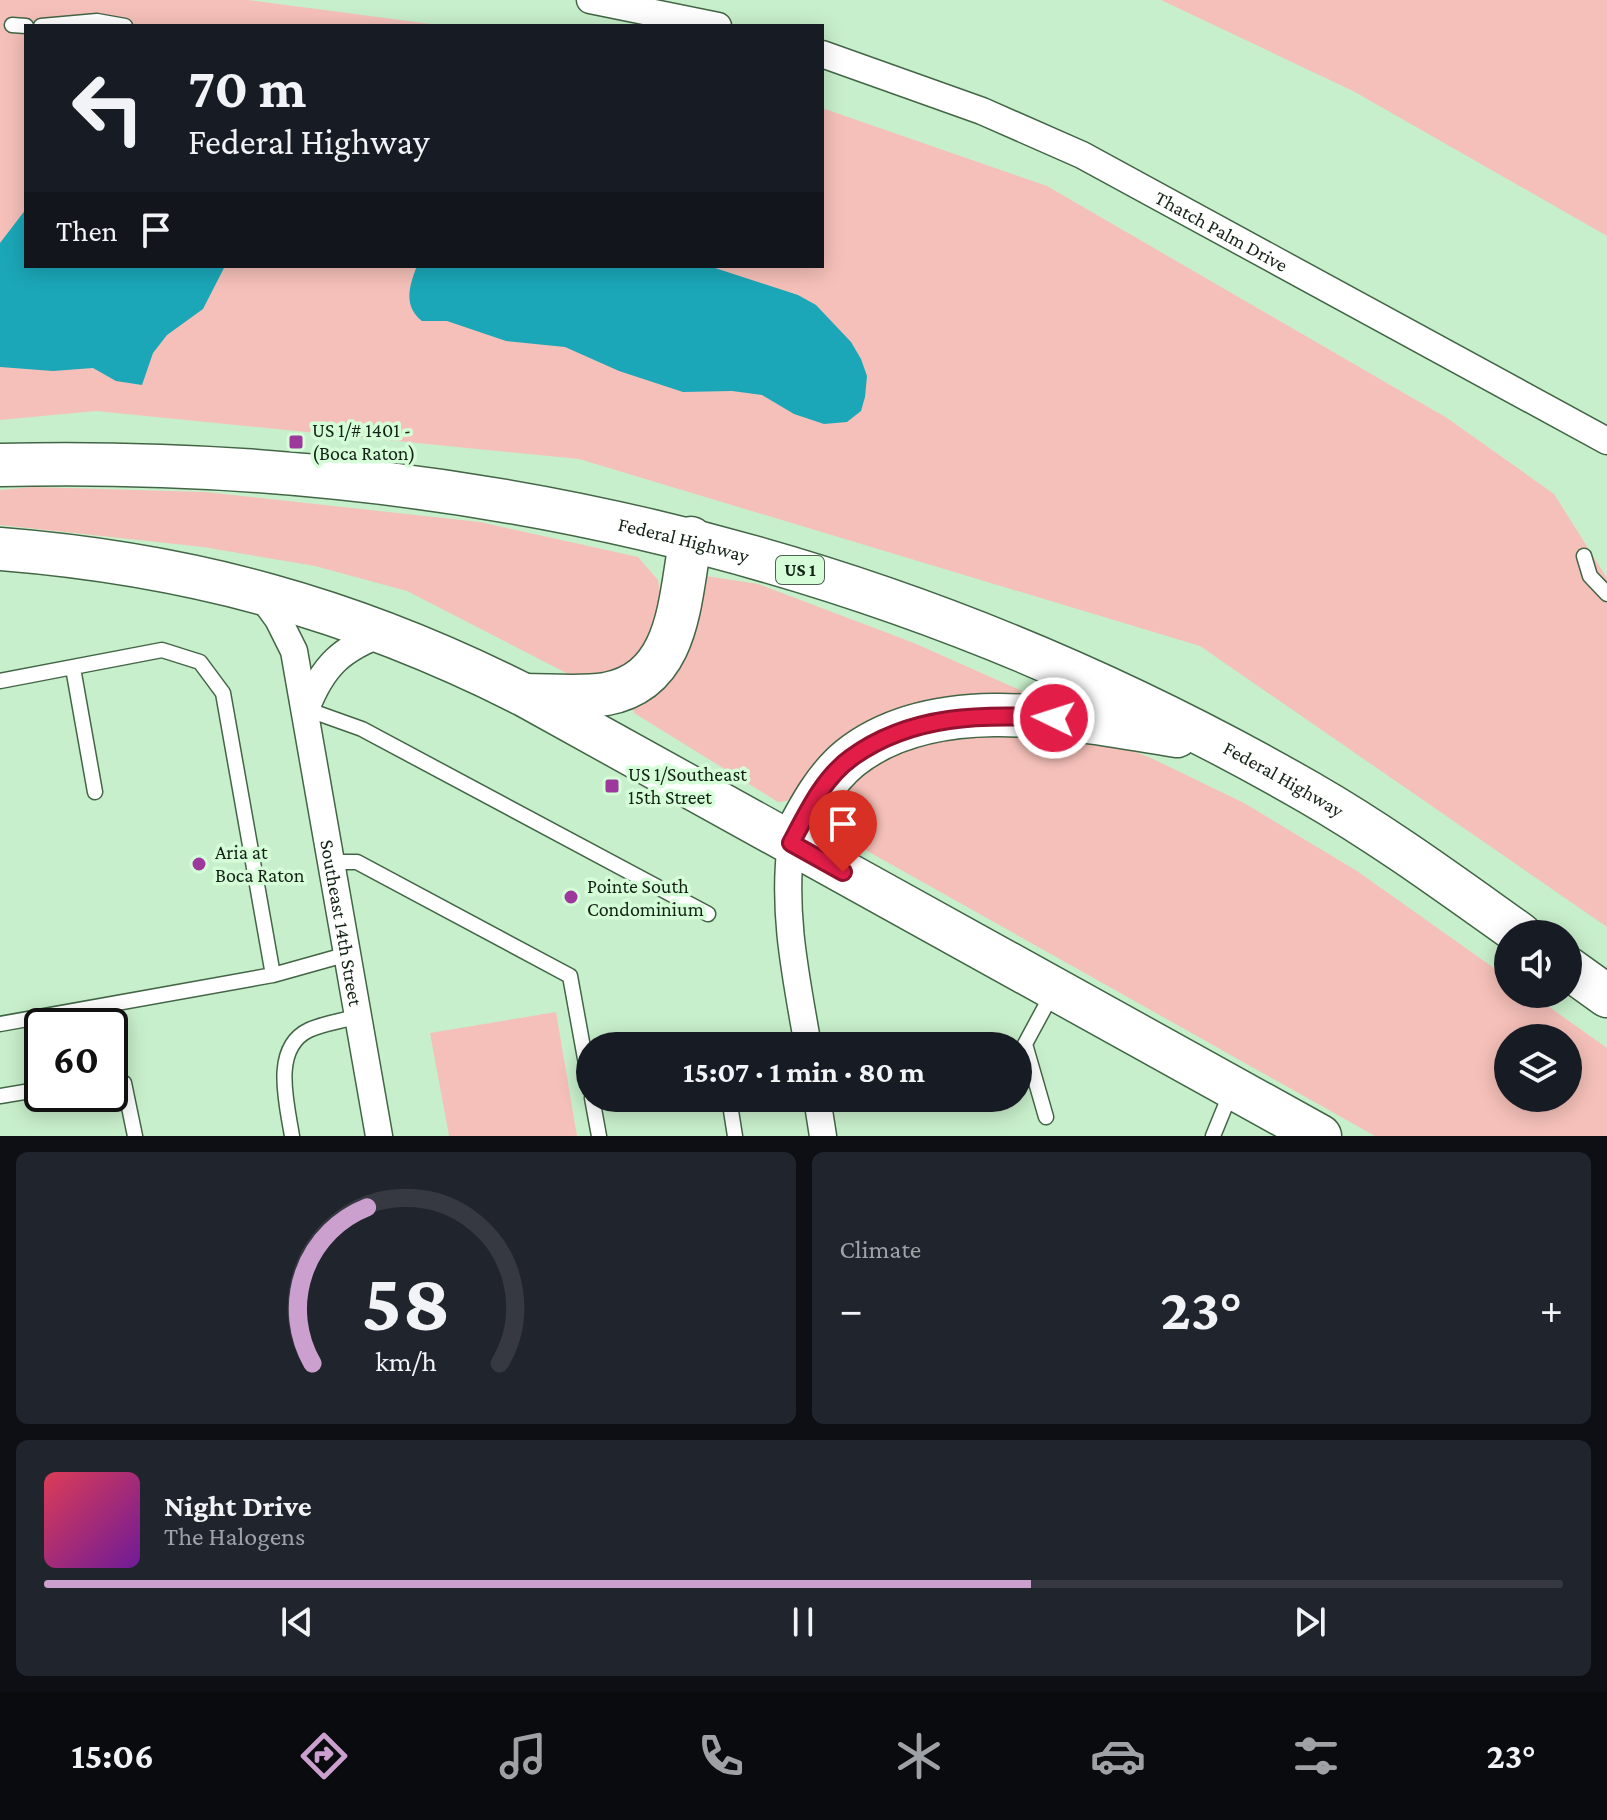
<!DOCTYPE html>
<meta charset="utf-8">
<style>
:root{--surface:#171b24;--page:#20242c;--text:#f1f3f6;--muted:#9ea1a6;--line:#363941;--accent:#cb9fce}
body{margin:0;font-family:"Crimson Pro",serif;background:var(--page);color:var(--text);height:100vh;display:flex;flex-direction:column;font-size:30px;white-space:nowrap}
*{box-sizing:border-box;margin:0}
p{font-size:26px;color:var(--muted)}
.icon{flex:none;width:44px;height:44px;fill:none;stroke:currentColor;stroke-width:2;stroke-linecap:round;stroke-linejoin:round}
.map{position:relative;height:1136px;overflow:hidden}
.side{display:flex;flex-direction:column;gap:16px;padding:16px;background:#0d0f14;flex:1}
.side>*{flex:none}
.hud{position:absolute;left:24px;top:24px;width:800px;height:244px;border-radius:0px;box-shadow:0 4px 20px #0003;background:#171b24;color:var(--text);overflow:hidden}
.tools{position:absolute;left:1494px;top:920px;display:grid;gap:16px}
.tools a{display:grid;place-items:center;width:88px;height:88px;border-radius:50%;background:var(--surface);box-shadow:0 4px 20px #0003;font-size:40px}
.speed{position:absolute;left:24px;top:1008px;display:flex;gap:16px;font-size:40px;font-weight:700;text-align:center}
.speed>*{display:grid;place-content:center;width:104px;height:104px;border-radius:50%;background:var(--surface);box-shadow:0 4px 20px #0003;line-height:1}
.speed .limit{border:4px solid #111;border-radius:12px;background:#fff;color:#111}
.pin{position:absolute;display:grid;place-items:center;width:68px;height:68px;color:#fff;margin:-82px -34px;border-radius:50% 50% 50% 0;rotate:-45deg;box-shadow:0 0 8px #0007}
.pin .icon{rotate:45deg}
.me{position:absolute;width:88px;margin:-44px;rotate:274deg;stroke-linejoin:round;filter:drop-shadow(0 0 6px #0008)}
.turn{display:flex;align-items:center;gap:28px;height:168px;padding:0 32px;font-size:36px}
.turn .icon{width:104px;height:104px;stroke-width:2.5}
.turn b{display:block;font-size:56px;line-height:68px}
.then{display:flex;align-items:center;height:76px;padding:0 32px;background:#0003;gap:16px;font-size:30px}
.big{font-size:60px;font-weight:700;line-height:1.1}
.side .card{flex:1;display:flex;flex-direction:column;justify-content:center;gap:12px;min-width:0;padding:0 28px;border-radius:12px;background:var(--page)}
.side .dial{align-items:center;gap:0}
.dial svg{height:208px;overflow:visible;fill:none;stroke:var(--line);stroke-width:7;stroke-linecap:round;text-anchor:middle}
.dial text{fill:var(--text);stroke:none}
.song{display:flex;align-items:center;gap:24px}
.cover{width:96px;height:96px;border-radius:12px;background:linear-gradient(135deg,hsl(350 70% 55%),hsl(280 70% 35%))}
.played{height:8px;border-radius:4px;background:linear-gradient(90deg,var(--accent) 65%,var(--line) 65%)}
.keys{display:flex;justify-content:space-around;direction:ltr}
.heat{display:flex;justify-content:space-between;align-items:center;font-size:44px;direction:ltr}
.side .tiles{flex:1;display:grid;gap:16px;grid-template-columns:1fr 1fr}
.card:last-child{grid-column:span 2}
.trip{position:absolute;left:576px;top:1032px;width:456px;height:80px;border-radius:40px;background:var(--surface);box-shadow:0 4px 20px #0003;font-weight:700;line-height:80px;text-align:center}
.dock{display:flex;height:128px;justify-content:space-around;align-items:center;background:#090b0e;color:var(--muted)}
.dock .icon{width:56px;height:56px}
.dock .current{color:var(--accent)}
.dock b{font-size:36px;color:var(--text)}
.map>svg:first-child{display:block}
.green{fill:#f5c0b9;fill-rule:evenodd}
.water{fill:#1ba7b8}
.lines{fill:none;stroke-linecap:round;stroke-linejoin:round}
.lane-casing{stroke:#426546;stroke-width:17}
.street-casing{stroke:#426546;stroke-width:29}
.primary-casing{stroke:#426546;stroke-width:45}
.lane{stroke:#fff;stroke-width:14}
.street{stroke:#fff;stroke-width:26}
.primary{stroke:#fff;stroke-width:42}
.route-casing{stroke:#92132f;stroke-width:20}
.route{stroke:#e11d48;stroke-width:14}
.poi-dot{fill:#9d389d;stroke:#d5fdd8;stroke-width:3}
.labels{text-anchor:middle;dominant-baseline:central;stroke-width:7;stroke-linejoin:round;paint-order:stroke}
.shield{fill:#d5fdd8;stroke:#4e6450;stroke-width:2}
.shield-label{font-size:18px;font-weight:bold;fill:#142316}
.street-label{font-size:20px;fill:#142316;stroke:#d5fdd8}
.poi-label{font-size:20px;fill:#142316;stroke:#d5fdd8;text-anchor:start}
</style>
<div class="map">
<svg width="1607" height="1136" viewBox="0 0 1607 1136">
<rect width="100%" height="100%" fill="#c8efcb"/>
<path class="green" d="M0 0H248L446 26H26V266H822V108L1047 186 1447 418 1554 494 1607 578V927L1200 646 579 459 96 411 0 420Z
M1161 0H1607V236L1353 91Z
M32 487 205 492 480 522 638 557 658 580 661 598 651 639 632 663 606 674 574 677 407 591 315 566 203 547 0 525V490Z
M706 576 758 584 914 643 1022 691 1023 696 796 792 787 801 778 802 634 713 633 708 646 696Z
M967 727 1102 739 1151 758 1244 803 1357 871 1508 978V994H1531L1607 1048V1136H1375L853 843 835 829 833 809 859 769ZM1508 1038H1568V1098H1508Z
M556 1012 577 1136H449L430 1033Z"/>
<path class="water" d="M26 209V266H225L203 309 167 335 153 353 142 385 116 381 93 368 53 371 0 367V243Z
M417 266H709L798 295 816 305 851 342 861 359 867 376 865 397 861 411 847 422 824 424 794 414 762 395 732 391 683 392 619 371 565 347 506 341 447 321H422C403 306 409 286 417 266Z"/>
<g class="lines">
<defs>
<path id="lane" d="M12 25 26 26
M41 26 97 21 125 26
M1584 556 1590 576 1607 594
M73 668 95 792
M0 681 162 650 200 662 223 693 273 975 0 1024
M306 709 362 729 708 914
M333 862H357L570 976 590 1086
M273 975 348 954
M110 1077 124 1083 135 1136
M0 1096 42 1089
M592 1098 599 1136
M729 1098 735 1136
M1046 1117 1025 1044 1052 994
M292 1136C287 1104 271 1048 309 1030 324 1023 343 1021 359 1016
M1213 1136 1231 1092"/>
<g id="street">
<path d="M590 0 718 26"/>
<path id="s1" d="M822 54 982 111 1082 155 1607 441"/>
<path id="s2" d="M259 593 278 619 294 651 379 1136"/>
<path d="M306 709C323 665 342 648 386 632"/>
<path d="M791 843C782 913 796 977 808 1046"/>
<path d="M817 1098 823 1136"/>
</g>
<g id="primary">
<path id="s3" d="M0 465C466 454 906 560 1310 793 1383 835 1451 885 1520 934"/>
<path d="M0 549C190 564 354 609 524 695L1320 1136"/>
<path d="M525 695C551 695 581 698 606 694 681 680 679 599 691 538"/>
<path d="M791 843C807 813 823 780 850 758 937 689 1077 720 1177 736"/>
<path d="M1568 968 1607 996"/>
</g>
</defs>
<use href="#lane" class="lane-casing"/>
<use href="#street" class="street-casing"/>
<use href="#primary" class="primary-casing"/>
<use href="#lane" class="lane"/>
<use href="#street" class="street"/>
<use href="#primary" class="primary"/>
</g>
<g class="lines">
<defs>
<path id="route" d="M843 872 791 843C807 813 823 778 851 758 911 714 984 714 1054 718"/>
</defs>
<use href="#route" class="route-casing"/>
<use href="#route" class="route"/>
</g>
<g class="poi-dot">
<rect x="288" y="434" width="16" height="16" rx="4"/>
<rect x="604" y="778" width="16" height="16" rx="4"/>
<circle cx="199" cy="864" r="8"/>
<circle cx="571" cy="897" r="8"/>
</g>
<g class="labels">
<rect class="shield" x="776" y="556" width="48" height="28" rx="6"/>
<g class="shield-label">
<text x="800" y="570">US 1</text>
</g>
<g class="street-label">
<text stroke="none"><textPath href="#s1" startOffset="438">Thatch Palm Drive</textPath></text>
<text stroke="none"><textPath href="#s3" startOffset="690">Federal Highway</textPath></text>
<text stroke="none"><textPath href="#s3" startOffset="1338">Federal Highway</textPath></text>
<text stroke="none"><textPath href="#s2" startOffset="344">Southeast 14th Street</textPath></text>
</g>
<g class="poi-label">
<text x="312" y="430">US 1/# 1401 -<tspan x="312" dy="23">(Boca Raton)</tspan></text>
<text x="628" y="774">US 1/Southeast<tspan x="628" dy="23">15th Street</tspan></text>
<text x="215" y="852">Aria at<tspan x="215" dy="23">Boca Raton</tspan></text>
<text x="587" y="886">Pointe South<tspan x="587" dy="23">Condominium</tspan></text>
</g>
</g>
</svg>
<div class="tools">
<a><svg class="icon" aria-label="sound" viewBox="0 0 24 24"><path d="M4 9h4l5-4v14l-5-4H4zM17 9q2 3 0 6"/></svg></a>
<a><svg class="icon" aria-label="layers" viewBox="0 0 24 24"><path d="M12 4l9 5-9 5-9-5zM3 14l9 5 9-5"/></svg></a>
</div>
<div class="speed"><div class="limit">60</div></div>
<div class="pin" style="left:843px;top:872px;background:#d93025"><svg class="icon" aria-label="arrive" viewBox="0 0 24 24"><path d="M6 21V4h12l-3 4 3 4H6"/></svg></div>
<svg class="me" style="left:1054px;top:718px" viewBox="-20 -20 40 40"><circle r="17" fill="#e11d48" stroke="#fff" stroke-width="3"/><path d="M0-11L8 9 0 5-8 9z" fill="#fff"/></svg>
<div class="trip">15:07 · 1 min · 80 m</div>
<div class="hud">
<div class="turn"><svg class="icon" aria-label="left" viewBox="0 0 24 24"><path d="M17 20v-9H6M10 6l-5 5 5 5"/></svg><div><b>70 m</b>Federal Highway</div></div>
<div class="then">Then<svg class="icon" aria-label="arrive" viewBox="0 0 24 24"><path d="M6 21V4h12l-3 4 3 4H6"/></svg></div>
</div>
</div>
<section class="side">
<div class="tiles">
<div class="card dial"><svg viewBox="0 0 100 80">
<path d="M14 69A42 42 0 1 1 86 69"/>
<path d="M14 69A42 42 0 0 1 35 9" stroke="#cb9fce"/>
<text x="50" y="56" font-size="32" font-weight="700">58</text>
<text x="50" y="72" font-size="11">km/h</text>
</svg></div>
<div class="card"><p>Climate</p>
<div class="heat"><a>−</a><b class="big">23°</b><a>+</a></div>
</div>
<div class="card">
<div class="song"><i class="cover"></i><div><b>Night Drive</b><p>The Halogens</p></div></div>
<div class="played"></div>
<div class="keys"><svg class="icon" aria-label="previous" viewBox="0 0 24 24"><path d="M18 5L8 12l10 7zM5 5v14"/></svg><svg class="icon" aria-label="pause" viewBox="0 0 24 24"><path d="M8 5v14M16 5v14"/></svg><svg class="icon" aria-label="next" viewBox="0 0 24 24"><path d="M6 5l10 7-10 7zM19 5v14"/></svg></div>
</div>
</div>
</section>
<nav class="dock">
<b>15:06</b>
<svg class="icon current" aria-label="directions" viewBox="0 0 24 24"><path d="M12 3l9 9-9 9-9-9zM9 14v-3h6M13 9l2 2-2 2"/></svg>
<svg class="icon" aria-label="music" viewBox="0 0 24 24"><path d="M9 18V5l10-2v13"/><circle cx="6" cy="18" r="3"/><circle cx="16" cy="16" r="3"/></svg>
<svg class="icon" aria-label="phone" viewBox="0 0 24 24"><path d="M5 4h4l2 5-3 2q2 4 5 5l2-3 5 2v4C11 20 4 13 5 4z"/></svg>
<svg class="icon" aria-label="climate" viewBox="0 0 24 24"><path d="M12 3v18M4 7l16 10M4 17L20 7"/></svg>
<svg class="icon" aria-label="car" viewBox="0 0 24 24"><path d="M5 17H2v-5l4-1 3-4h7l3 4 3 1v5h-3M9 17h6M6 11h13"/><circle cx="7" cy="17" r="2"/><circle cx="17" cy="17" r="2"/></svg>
<svg class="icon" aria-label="filters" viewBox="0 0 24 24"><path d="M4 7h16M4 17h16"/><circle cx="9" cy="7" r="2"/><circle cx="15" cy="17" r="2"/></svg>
<b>23°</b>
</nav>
